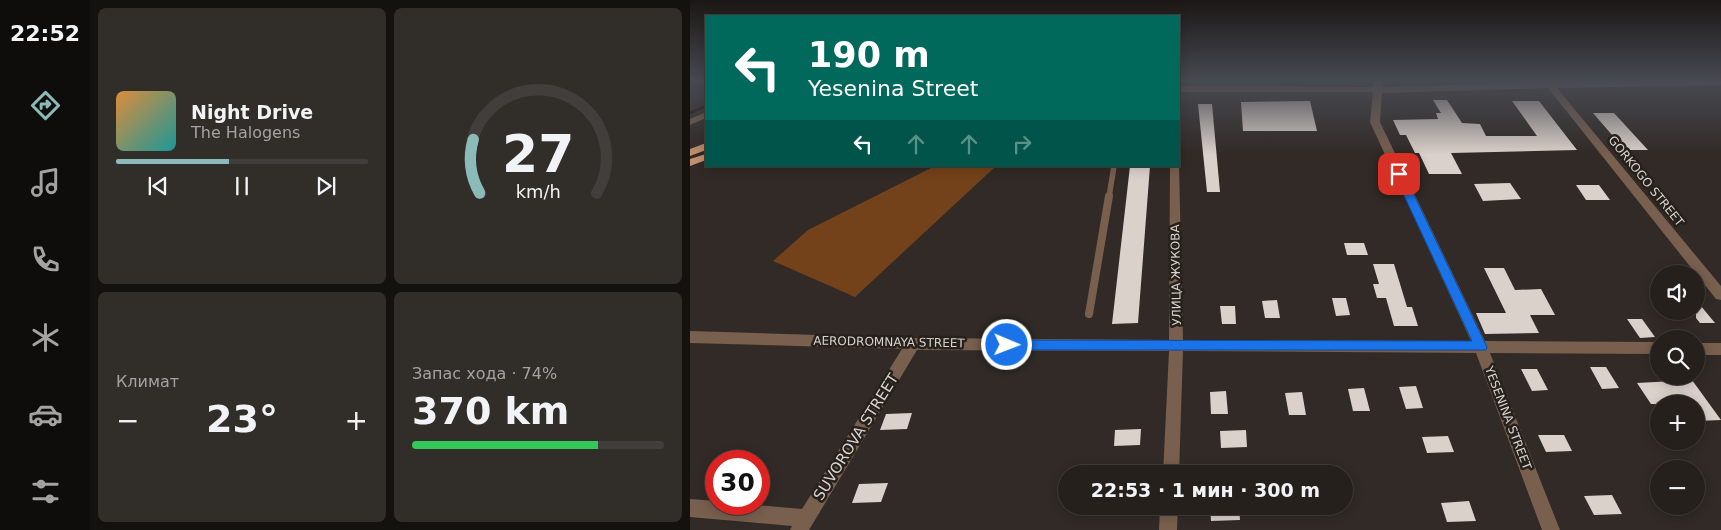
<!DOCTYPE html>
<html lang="ru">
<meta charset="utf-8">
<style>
:root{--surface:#25201c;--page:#312d29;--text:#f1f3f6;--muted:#a3a3a3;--line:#423e3b;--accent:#8bbbb9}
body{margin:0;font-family:"DejaVu Sans",sans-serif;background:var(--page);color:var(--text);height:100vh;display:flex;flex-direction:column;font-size:19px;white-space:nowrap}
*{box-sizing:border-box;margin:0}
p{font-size:16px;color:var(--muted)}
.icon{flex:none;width:28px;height:28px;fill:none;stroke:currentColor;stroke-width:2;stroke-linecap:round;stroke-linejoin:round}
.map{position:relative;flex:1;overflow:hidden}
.details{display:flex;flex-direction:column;gap:8px;padding:8px;background:#14120f;width:600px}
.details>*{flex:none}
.guide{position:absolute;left:15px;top:15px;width:475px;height:152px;border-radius:0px;box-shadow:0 2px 12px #0003,0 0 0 1px var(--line);background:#00695c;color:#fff;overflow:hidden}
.buttons{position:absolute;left:960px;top:265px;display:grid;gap:10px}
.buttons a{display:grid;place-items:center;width:55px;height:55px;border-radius:50%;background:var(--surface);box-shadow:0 2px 12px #0003,0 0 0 1px var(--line);font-size:25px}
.speed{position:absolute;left:15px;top:450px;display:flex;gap:10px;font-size:25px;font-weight:700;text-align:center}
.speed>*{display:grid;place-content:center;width:65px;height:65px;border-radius:50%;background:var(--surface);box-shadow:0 2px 12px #0003,0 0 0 1px var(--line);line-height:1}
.speed .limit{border:8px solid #d22;background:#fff;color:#111}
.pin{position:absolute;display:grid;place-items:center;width:42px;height:42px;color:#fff;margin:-21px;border-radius:10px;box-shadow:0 2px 8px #0006}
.me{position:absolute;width:55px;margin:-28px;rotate:91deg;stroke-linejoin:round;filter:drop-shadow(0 0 4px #0008)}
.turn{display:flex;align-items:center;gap:18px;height:105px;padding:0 20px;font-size:22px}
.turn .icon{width:65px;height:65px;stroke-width:2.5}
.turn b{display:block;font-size:35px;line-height:42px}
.lanes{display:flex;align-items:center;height:48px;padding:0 20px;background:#0003;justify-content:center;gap:25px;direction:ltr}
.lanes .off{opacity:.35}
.big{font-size:38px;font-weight:800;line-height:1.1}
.details .widget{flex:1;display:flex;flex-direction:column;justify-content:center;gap:8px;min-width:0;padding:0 18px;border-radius:8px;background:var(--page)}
.details .dial{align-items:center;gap:0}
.dial svg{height:130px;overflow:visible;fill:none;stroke:var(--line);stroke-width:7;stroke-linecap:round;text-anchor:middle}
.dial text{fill:var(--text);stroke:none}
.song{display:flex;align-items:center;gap:15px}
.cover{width:60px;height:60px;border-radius:8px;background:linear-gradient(135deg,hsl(30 70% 55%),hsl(180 70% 35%))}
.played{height:5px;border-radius:2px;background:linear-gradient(90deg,var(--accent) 45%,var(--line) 45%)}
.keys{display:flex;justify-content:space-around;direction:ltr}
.heat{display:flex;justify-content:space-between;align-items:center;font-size:28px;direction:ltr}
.charge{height:8px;border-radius:4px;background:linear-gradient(90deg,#34c759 74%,var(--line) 0)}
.details .tiles{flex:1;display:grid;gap:8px;grid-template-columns:repeat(2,1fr)}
.trip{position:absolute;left:368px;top:465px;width:295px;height:50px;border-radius:25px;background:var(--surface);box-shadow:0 2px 12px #0003,0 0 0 1px var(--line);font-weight:800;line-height:50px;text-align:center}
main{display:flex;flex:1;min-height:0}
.tabs{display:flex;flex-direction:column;width:90px;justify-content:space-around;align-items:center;background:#0f0d0b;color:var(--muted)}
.tabs .icon{width:35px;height:35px}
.tabs .on{color:var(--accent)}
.tabs b{font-size:22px;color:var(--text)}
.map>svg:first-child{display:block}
.green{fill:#73421a}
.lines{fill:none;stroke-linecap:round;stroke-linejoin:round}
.stream{stroke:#220800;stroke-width:3}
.building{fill:#dbd1cb}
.service-far1{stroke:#785f4e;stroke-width:5.5}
.service{stroke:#785f4e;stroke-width:8}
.minor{fill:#785f4e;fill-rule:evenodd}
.primary{fill:#c3906c;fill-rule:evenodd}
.route{fill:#1a73e8;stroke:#114b97}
.labels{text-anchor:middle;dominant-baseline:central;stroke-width:5;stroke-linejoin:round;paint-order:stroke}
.street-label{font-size:12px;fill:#d8d3d0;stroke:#27211c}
.near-street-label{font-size:15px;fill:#d8d3d0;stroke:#27211c}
</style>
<main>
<nav class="tabs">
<b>22:52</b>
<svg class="icon on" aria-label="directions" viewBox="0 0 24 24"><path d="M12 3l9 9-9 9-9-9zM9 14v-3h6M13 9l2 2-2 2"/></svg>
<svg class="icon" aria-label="music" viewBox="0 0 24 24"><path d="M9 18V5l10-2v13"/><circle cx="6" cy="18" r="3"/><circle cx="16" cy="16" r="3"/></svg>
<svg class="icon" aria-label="phone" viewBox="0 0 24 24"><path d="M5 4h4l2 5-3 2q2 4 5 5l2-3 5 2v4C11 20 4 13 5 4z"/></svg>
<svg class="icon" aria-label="climate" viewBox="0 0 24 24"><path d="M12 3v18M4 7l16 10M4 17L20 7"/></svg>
<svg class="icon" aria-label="car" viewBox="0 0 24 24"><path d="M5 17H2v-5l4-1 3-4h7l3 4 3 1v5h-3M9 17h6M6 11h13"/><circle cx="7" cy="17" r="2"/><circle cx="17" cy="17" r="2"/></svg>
<svg class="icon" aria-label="filters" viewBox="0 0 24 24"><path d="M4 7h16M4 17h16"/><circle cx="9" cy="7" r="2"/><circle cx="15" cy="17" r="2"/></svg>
</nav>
<section class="details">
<div class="tiles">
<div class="widget">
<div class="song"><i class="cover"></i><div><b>Night Drive</b><p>The Halogens</p></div></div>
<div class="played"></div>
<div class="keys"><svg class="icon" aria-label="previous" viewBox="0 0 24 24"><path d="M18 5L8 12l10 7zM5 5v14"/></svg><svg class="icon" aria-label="pause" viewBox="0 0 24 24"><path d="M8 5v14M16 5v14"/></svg><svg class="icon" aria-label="next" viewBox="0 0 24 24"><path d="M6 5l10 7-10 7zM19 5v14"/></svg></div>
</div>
<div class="widget dial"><svg viewBox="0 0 100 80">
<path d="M14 69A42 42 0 1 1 86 69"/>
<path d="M14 69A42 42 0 0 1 10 36" stroke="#8bbbb9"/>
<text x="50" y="56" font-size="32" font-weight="700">27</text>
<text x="50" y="72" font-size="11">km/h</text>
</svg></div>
<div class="widget"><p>Климат</p>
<div class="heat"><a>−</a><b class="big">23°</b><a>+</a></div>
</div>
<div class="widget"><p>Запас хода · 74%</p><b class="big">370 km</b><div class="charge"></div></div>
</div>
</section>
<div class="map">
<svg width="1031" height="530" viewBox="0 0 1031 530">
<rect width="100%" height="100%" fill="#312a26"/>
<path class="green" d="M245 166H306L165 297 83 261 118 230Z"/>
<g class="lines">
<path class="stream" d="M0 113 16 106"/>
</g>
<path class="building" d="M743 100H757L772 123 790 124 796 136H847L822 101H849L887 150 761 153 772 174H739L729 153H725L716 135H710L703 120 748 119 746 113H751Z
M620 101 627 131H553L551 102Z
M508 104H522L530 192H517Z
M903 113H924L958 150H935Z
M440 166H460L448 323 422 324Z
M820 183 831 199 793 201 784 184Z
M886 185H909L920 200H896Z
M654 243H674L678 255H657Z
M683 264H704L717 307H722L728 326H704L696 298H687L683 284H689Z
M794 268H814L825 290 851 289 865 315H840L849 333 795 334 786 313H816Z
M642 298H656L660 315 646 316Z
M587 300 590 318H575L572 301Z
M1006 300 1025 323H1010L1006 318Z
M530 306H545L546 324H532Z
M937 319H952L965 337 950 338Z
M900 367H916L929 388 912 389Z
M831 369H847L858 390 842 391Z
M1002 380 1031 420 1006 421V404H961L947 383Z
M726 386 733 408 716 409 709 387Z
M674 388 680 411H663L658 389Z
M536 391 538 414H521L520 392Z
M612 392 616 415H599L595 393Z
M222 413 217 429 190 430 196 414Z
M451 429 450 445 424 446 425 430Z
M556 430 557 447 531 448 530 431Z
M848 435H874L882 451 856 452Z
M758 436 764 452 737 453 732 437Z
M198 483 191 502 162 503 169 484Z
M922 495 932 514 904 515 894 496Z
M779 501 786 521 757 522 751 503Z
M520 506H549L550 520 521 521Z"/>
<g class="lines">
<path class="service-far1" d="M0 122 16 115
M419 197 424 166"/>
<path class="service" d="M399 314 419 196"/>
<path class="minor" d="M684 81H692V87L860 82 1031 81V85L867 88 1031 286V300L1026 299 858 88 692 93 690 122 795 341 969 342V354L800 353 870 530H852L786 353 493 351 489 474H473L479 351 227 350 119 530H100L102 526 0 517V499L26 501V504H53L112 509 212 349 0 343V331L223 338 479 340 480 166H489V164L493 340 781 341 680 122 683 92H489V86L683 87Z
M1006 343H1031V355H1006Z
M470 506H488L487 530H469Z"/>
<path class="primary" d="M16 143V150L0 156V149Z
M16 154V160L0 166V159Z"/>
</g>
<linearGradient id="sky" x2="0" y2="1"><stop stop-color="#1b1715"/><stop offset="0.52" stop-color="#484a52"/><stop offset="1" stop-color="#484a52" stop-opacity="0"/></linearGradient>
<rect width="1031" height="155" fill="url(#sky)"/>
<path class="route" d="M709 171 714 174 797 347 796 350H317L311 345 317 340 782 341 704 174Z"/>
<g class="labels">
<g class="street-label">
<text transform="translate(956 181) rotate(51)">GORKOGO STREET</text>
<text transform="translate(486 275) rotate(-91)">УЛИЦА ЖУКОВА</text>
<text transform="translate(199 342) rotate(1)">AERODROMNAYA STREET</text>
<text transform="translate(818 418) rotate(69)">YESENINA STREET</text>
</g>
<g class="near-street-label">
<text transform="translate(166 437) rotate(-58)">SUVOROVA STREET</text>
</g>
</g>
</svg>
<div class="buttons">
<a><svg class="icon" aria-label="sound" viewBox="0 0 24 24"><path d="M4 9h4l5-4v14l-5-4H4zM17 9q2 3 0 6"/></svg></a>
<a><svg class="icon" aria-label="search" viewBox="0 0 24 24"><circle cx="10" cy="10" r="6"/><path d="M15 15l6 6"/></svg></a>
<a>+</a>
<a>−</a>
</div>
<div class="speed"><div class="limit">30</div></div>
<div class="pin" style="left:709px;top:174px;background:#d93025"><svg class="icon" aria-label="arrive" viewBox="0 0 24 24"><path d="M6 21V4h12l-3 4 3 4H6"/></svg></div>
<svg class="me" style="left:317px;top:345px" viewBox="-20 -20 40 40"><circle r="17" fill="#1a73e8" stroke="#fff" stroke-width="3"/><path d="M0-11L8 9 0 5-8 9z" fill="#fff"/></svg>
<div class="trip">22:53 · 1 мин · 300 m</div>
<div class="guide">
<div class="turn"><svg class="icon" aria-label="left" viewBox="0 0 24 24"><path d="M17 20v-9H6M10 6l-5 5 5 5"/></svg><div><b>190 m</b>Yesenina Street</div></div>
<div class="lanes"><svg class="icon" aria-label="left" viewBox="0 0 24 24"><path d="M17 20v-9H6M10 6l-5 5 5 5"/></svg><svg class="icon off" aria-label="ahead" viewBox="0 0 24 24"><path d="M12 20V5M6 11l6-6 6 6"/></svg><svg class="icon off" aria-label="ahead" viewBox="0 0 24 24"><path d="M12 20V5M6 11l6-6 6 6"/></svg><svg class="icon off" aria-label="right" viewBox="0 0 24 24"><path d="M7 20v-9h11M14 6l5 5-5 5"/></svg></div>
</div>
</div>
</main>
